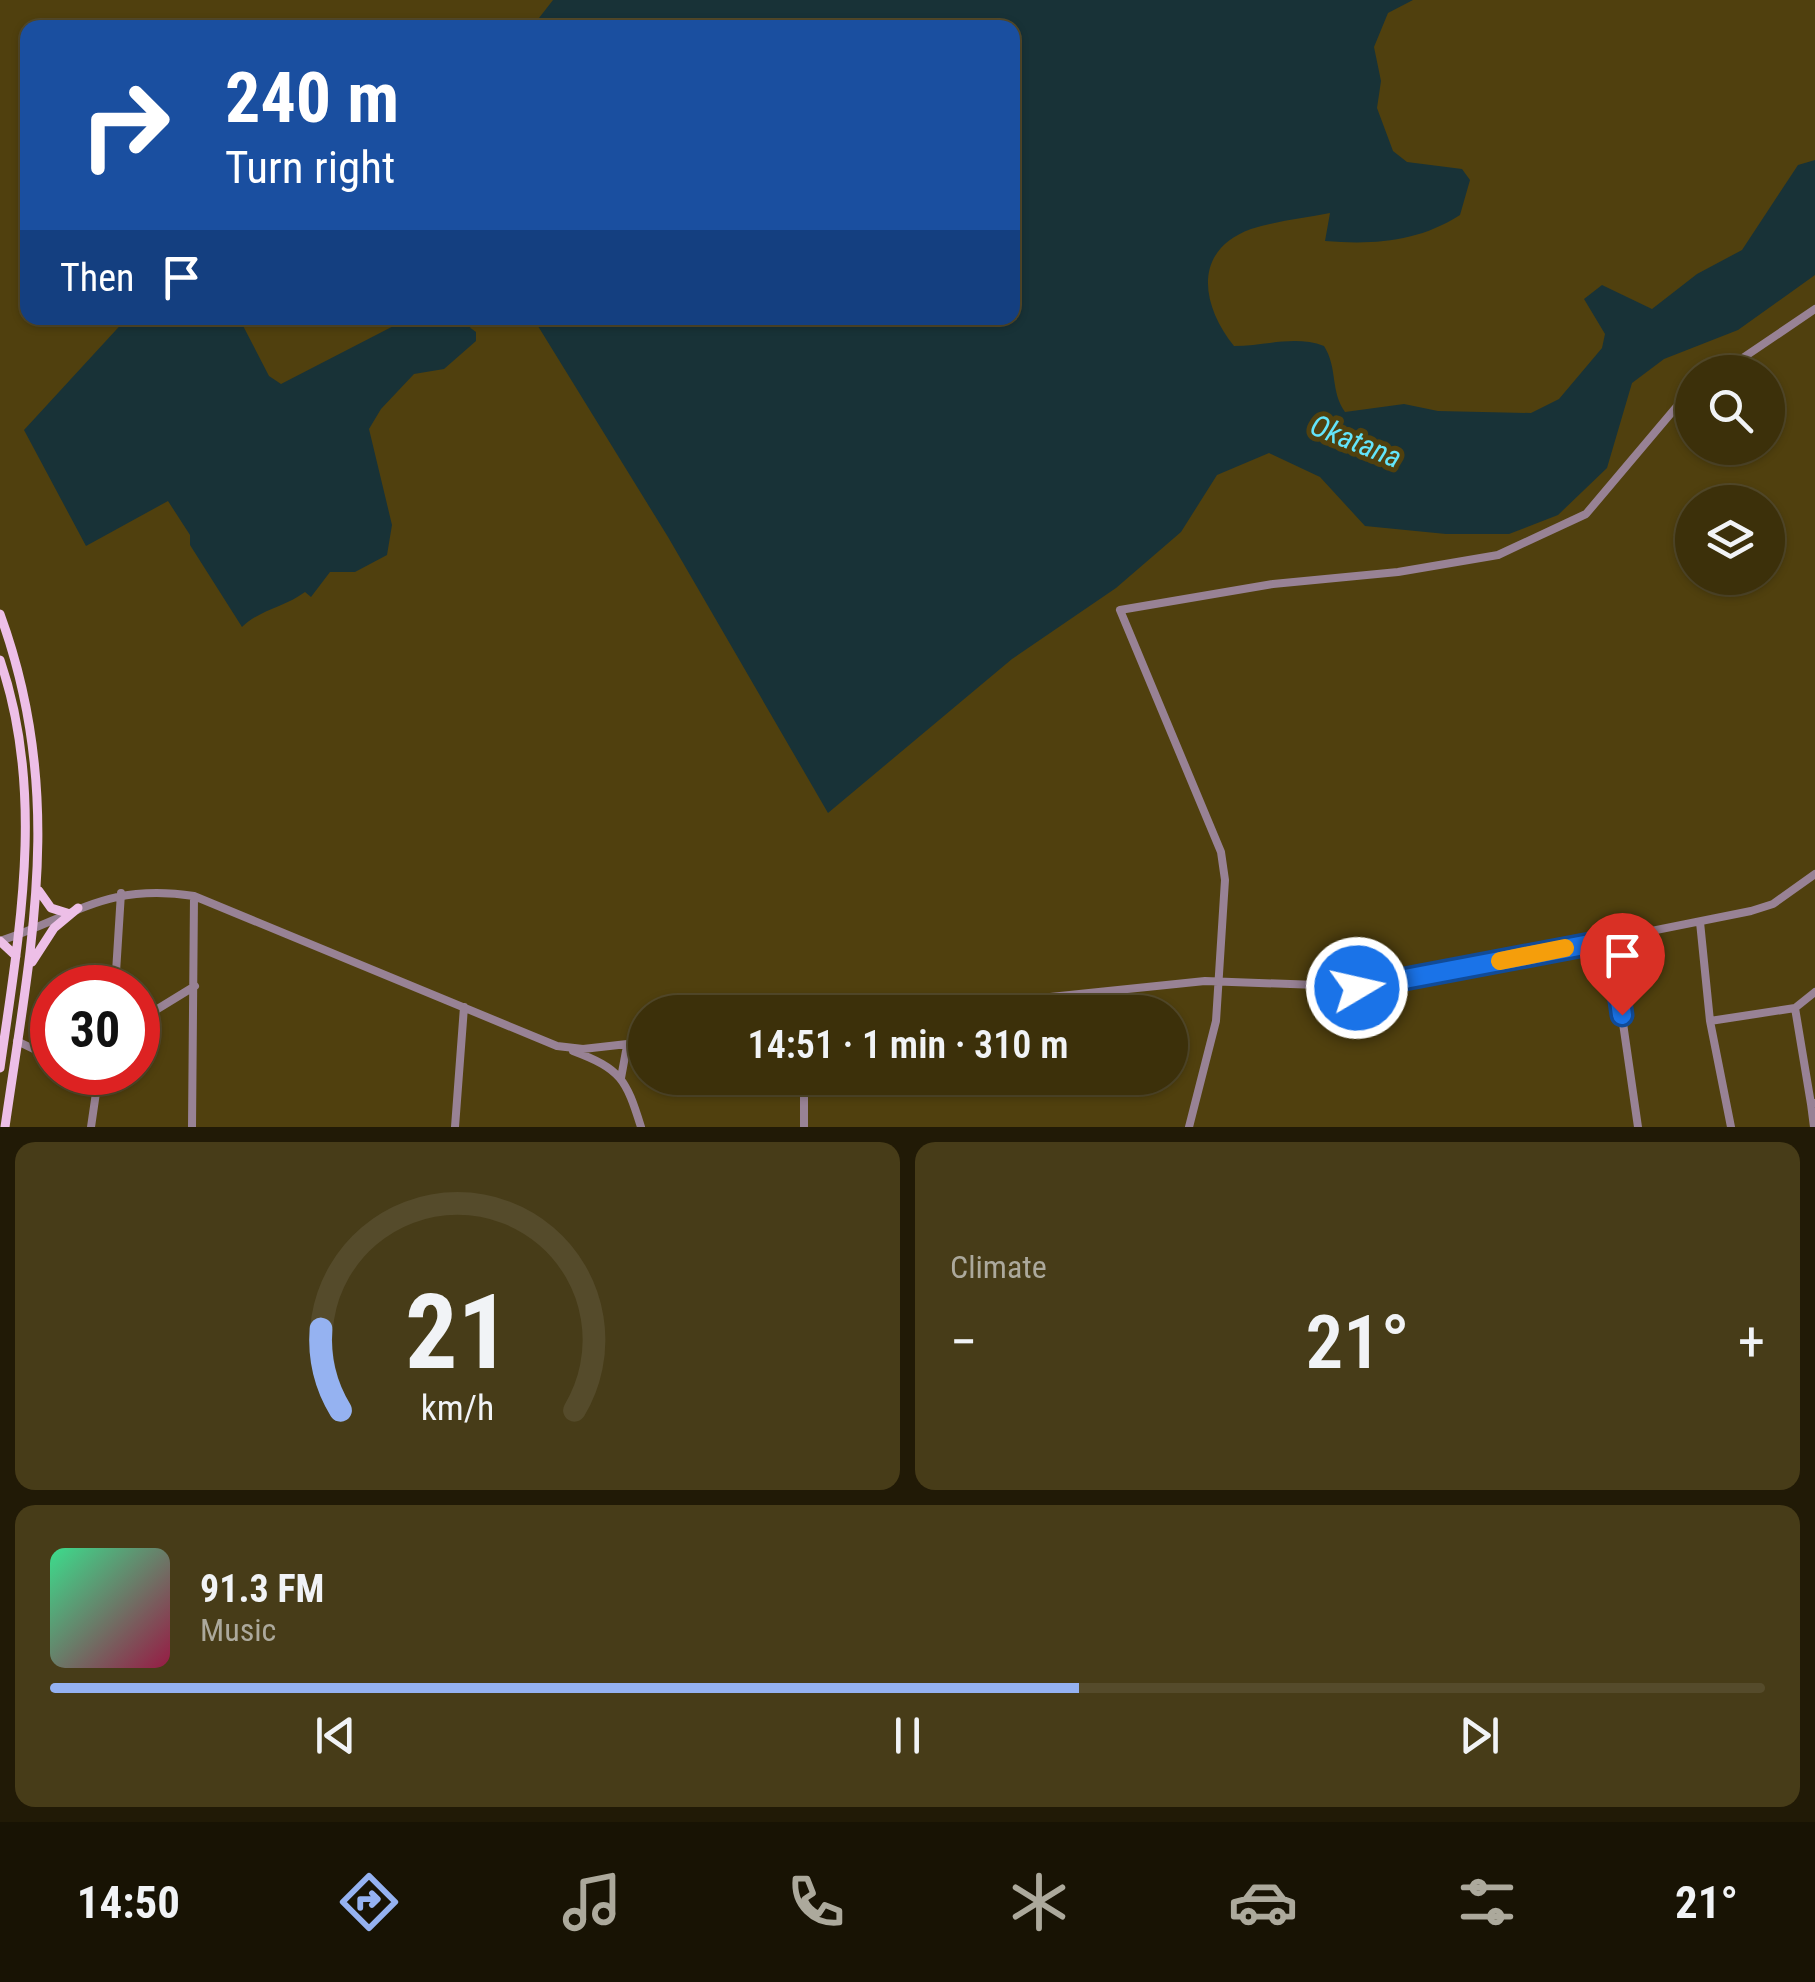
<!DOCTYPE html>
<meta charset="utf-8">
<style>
:root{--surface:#3c300a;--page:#473c18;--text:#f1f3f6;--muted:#aca99c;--line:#554b2b;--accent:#95b2f1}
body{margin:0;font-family:"Roboto Condensed",sans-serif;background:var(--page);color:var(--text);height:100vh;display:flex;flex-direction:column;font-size:38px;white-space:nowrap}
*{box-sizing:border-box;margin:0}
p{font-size:32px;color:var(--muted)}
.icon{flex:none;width:55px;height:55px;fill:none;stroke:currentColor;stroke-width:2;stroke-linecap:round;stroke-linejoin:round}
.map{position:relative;height:1127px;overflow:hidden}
.side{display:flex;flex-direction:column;gap:15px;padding:15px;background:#211a06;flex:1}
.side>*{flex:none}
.top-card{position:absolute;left:20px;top:20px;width:1000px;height:305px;border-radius:20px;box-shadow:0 2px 8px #0004,0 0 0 2px var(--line);background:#1a4fa0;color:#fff;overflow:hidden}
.controls{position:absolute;left:1675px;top:355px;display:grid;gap:20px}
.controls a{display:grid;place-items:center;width:110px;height:110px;border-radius:50%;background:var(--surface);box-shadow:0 2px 8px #0004,0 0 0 2px var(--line);font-size:50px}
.speed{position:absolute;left:30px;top:965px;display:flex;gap:20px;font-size:50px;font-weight:700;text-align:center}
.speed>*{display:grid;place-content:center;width:130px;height:130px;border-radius:50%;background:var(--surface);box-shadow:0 2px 8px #0004,0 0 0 2px var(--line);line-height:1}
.speed .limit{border:15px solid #d22;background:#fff;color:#111}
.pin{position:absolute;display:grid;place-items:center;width:85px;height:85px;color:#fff;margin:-102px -42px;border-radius:50% 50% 50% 0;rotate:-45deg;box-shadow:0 0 10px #0007}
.pin .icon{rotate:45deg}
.me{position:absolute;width:110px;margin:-55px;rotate:81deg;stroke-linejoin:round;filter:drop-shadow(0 0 8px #0008)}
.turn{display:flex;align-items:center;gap:35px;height:210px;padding:0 40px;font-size:45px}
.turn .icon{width:130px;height:130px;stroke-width:2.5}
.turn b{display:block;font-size:70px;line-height:85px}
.then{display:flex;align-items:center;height:95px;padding:0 40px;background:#0003;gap:20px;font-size:38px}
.big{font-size:75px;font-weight:600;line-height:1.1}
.side .card{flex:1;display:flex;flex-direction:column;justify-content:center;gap:15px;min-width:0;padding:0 35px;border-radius:20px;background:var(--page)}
.side .dial{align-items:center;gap:0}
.dial svg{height:260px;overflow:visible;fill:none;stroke:var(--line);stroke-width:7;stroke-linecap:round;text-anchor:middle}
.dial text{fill:var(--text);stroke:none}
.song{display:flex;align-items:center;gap:30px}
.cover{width:120px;height:120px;border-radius:15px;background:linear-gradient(135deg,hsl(150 70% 55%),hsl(340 70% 35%))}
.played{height:10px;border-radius:5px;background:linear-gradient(90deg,var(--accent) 60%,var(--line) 60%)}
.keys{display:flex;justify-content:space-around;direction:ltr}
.heat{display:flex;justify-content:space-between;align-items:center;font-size:55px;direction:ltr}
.side .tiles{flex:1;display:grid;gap:15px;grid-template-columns:1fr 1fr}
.card:last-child{grid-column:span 2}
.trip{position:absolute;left:628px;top:995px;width:560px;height:100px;border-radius:50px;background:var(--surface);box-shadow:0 2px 8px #0004,0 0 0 2px var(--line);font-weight:600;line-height:100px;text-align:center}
.menu{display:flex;height:160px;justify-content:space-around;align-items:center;background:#181304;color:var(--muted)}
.menu .icon{width:70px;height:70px}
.menu .selected{color:var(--accent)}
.menu b{font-size:45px;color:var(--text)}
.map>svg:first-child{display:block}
.water{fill:#183237}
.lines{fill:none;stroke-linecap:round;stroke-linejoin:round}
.canal{stroke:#183237;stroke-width:8}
.minor{stroke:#988295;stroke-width:8}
.major{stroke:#edbfe7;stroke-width:9}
.route-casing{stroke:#114b97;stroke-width:25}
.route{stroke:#1a73e8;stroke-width:18}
.slow{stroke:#f59e0b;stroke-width:18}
.labels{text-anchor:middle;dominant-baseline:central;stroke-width:10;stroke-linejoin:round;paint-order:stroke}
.water-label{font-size:30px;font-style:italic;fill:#63e5fb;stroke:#50400e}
</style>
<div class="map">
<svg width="1815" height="1127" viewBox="0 0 1815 1127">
<rect width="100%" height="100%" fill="#50400e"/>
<path class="water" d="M553 0H1413L1388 13 1374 47 1381 81 1377 108 1393 151 1407 162 1462 169 1470 180 1460 215C1418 242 1373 245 1325 241L1330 213C1304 218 1276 221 1251 229 1191 251 1202 306 1234 346 1265 346 1295 335 1324 346 1338 368 1330 391 1345 412L1404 404 1438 411 1531 413 1559 399 1602 348 1605 334 1584 299 1602 285 1652 309 1697 274 1742 250 1798 165 1815 160V275L1738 330 1664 359 1632 383 1607 468 1558 515 1509 534H1446L1365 526 1320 477 1269 453 1217 475 1181 532 1116 588 1012 659 828 813 668 537 533 318H1012V28L532 27Z
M127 318H239L269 376 281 384 409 318H457L476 332V341L444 369 414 374 381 409 369 429 392 525 387 555 355 572H330L311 597 305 592C285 607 259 610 242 627L190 545V535L168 501 86 546 24 430Z"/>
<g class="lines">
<path class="canal" d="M466 325 478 318"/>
<path class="minor" d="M1722 372 1815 309
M1700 922 1710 1021
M1611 940 1638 1127
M0 941C77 915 107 883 194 896L557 1046 583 1049 645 1042
M115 988 121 893
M1815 992 1795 1008 1811 1104 1815 1103
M904 1012 1205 981 1372 987 1751 911 1773 904 1815 874
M138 1021 195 986
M17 1041 52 1058
M573 1051C621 1069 626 1079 641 1127
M621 1078 626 1051 635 1043
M804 1078V1127
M1811 1104 1814 1127
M91 1127 99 1072
M192 1127 194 896
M455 1127 464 1007
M1189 1127 1216 1021 1225 880 1221 852 1120 610 1273 584 1398 572 1498 555 1586 514 1678 405 1692 394
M1731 1127 1710 1021 1795 1008"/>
<path class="major" d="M0 614C66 794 31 945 5 1127
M0 660C46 793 19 934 0 1068
M39 891 51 908 67 913
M0 941 16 956
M32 962 54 928 78 908"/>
</g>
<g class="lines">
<defs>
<path id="route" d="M1357 988 1611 940 1622 1015"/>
</defs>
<use href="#route" class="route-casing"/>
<use href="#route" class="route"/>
<path class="slow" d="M1500 961 1565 948"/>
</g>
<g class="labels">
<g class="water-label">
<text transform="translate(1356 441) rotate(22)">Okatana</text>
</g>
</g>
</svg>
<div class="controls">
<a><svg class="icon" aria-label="search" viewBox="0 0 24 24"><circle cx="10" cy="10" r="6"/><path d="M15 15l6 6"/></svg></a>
<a><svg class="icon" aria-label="layers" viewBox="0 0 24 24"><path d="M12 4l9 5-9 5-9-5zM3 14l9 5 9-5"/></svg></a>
</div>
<div class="speed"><div class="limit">30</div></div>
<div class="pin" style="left:1622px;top:1015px;background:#d93025"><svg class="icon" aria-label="arrive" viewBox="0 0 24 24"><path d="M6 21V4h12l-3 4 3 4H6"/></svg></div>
<svg class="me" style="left:1357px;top:988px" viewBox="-20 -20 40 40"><circle r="17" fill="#1a73e8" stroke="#fff" stroke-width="3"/><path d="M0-11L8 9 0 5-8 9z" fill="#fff"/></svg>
<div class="trip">14:51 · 1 min · 310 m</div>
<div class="top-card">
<div class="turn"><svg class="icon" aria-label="right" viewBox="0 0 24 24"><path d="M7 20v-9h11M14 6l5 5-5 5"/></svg><div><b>240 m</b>Turn right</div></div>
<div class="then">Then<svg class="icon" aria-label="arrive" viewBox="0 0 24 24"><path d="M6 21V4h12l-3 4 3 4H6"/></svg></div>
</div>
</div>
<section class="side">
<div class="tiles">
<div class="card dial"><svg viewBox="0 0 100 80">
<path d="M14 69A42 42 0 1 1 86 69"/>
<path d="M14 69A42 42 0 0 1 8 44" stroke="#95b2f1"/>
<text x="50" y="56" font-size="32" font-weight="700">21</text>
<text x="50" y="72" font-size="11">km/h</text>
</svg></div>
<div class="card"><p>Climate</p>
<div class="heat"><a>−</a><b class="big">21°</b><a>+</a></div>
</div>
<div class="card">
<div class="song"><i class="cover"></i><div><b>91.3 FM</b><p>Music</p></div></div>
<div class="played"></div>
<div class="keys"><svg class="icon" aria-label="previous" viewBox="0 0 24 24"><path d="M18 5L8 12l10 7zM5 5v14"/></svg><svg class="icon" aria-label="pause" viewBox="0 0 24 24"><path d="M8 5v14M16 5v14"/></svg><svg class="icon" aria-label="next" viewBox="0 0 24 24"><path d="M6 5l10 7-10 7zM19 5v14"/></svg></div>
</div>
</div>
</section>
<nav class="menu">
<b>14:50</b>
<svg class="icon selected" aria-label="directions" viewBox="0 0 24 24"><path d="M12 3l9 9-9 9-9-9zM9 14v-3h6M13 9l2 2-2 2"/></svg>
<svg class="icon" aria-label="music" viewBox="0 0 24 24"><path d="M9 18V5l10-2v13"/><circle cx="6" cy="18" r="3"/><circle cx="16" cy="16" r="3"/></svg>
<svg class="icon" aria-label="phone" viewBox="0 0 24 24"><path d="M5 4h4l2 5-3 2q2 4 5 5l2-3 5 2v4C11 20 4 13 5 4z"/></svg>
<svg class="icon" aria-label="climate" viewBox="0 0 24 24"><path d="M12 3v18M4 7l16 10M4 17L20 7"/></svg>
<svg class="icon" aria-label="car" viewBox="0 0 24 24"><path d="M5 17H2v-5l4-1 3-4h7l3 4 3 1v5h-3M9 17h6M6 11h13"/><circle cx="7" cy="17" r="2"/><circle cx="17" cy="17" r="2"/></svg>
<svg class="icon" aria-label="filters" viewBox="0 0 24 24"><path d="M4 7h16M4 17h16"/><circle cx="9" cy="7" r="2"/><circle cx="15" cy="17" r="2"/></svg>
<b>21°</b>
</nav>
